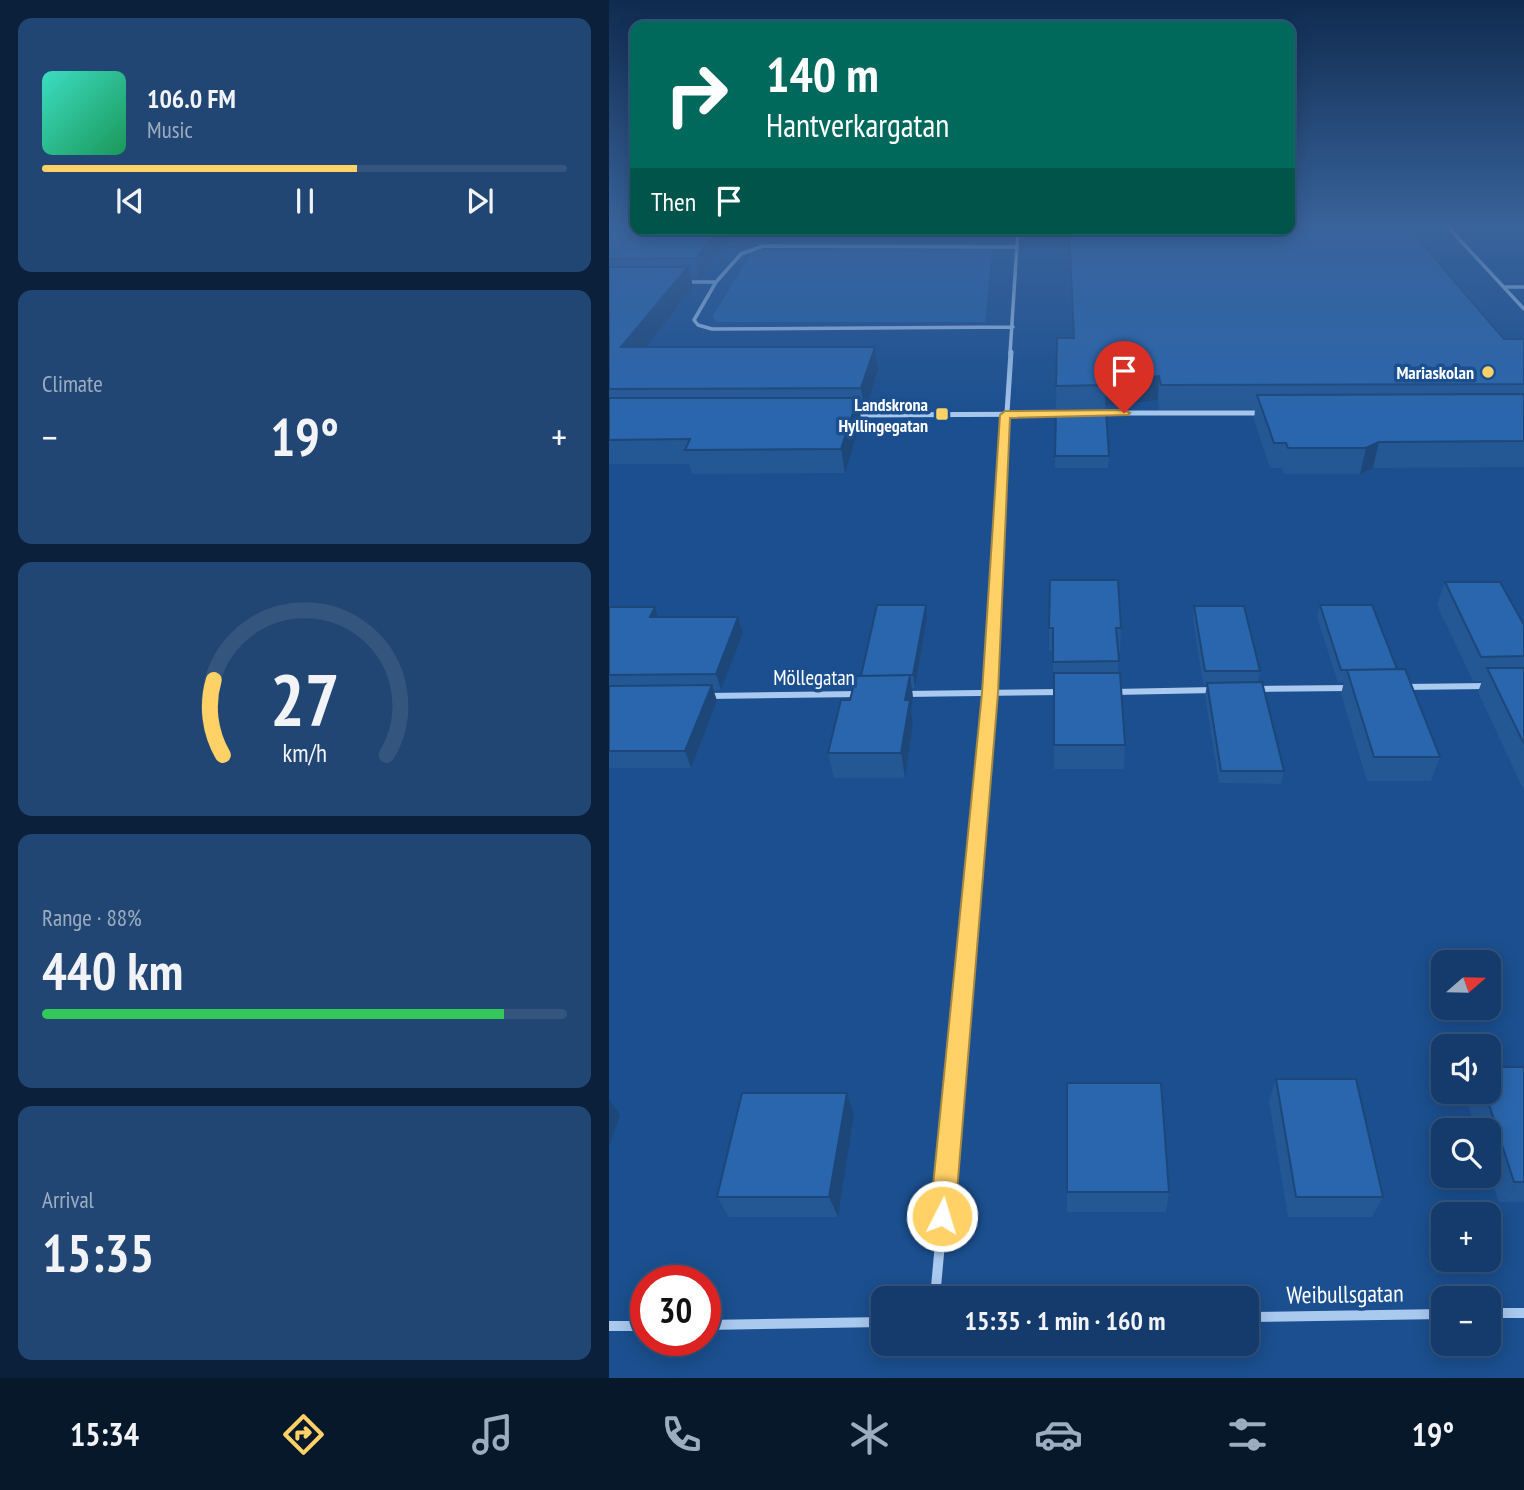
<!DOCTYPE html>
<meta charset="utf-8">
<style>
:root{--surface:#143b6b;--page:#214673;--text:#f1f3f6;--muted:#9dadc1;--line:#33557e;--accent:#ffd166}
body{margin:0;font-family:"PT Sans Narrow",sans-serif;background:var(--page);color:var(--text);height:100vh;display:flex;flex-direction:column;font-size:26px;white-space:nowrap}
*{box-sizing:border-box;margin:0}
p{font-size:23px;color:var(--muted)}
.icon{flex:none;width:38px;height:38px;fill:none;stroke:currentColor;stroke-width:2;stroke-linecap:round;stroke-linejoin:round}
.map{position:relative;flex:1;overflow:hidden}
.panel{display:flex;flex-direction:column;gap:18px;padding:18px;background:#0b203b;width:609px}
.panel>*{flex:none}
.top-card{position:absolute;left:21px;top:21px;width:665px;height:214px;border-radius:14px;box-shadow:0 4px 18px #0003,0 0 0 2px var(--line);background:#00695c;color:#fff;overflow:hidden}
.needle{width:46px;rotate:70deg}
.tools{position:absolute;left:822px;top:950px;display:grid;gap:14px}
.tools a{display:grid;place-items:center;width:70px;height:70px;border-radius:14px;background:var(--surface);box-shadow:0 4px 18px #0003,0 0 0 2px var(--line);font-size:35px}
.speed{position:absolute;left:21px;top:1265px;display:flex;gap:14px;font-size:35px;font-weight:700;text-align:center}
.speed>*{display:grid;place-content:center;width:91px;height:91px;border-radius:50%;background:var(--surface);box-shadow:0 4px 18px #0003,0 0 0 2px var(--line);line-height:1}
.speed .limit{border:10px solid #d22;background:#fff;color:#111}
.pin{position:absolute;display:grid;place-items:center;width:60px;height:60px;color:#fff;margin:-72px -30px;border-radius:50% 50% 50% 0;rotate:-45deg;box-shadow:0 0 7px #0007}
.pin .icon{rotate:45deg}
.me{position:absolute;width:77px;margin:-38px;rotate:5deg;stroke-linejoin:round;filter:drop-shadow(0 0 5px #0008)}
.turn{display:flex;align-items:center;gap:24px;height:147px;padding:0 21px;font-size:32px}
.turn .icon{width:91px;height:91px;stroke-width:2.5}
.turn b{display:block;font-size:49px;line-height:60px}
.then{display:flex;align-items:center;height:66px;padding:0 21px;background:#0003;gap:14px;font-size:26px}
.big{font-size:52px;font-weight:700;line-height:1.1}
.panel .card{flex:1;display:flex;flex-direction:column;justify-content:center;gap:10px;min-width:0;padding:0 24px;border-radius:14px;background:var(--page)}
.panel .dial{align-items:center;gap:0}
.dial svg{height:182px;overflow:visible;fill:none;stroke:var(--line);stroke-width:7;stroke-linecap:round;text-anchor:middle}
.dial text{fill:var(--text);stroke:none}
.song{display:flex;align-items:center;gap:21px}
.cover{width:84px;height:84px;border-radius:10px;background:linear-gradient(135deg,hsl(170 70% 55%),hsl(150 70% 35%))}
.played{height:7px;border-radius:4px;background:linear-gradient(90deg,var(--accent) 60%,var(--line) 60%)}
.keys{display:flex;justify-content:space-around;direction:ltr}
.heat{display:flex;justify-content:space-between;align-items:center;font-size:38px;direction:ltr}
.charge{height:10px;border-radius:5px;background:linear-gradient(90deg,#34c759 88%,var(--line) 0)}
.trip{position:absolute;left:262px;top:1286px;width:388px;height:70px;border-radius:14px;background:var(--surface);box-shadow:0 4px 18px #0003,0 0 0 2px var(--line);font-weight:700;line-height:70px;text-align:center}
.menu{display:flex;height:112px;justify-content:space-around;align-items:center;background:#08182b;color:var(--muted)}
.menu .icon{width:49px;height:49px}
.menu .selected{color:var(--accent)}
.menu b{font-size:32px;color:var(--text)}
main{display:flex;flex:1;min-height:0}
.map>svg:first-child{display:block}
.green{fill:#2461a8}
.lines{fill:none;stroke-linecap:round;stroke-linejoin:round}
.street-far4{stroke:#a9c9ee;stroke-width:3.5}
.street-far3{stroke:#a9c9ee;stroke-width:5}
.street-far2{stroke:#a9c9ee;stroke-width:6}
.street-far1{stroke:#a9c9ee;stroke-width:9}
.street{stroke:#a9c9ee;stroke-width:10}
.wall{fill:#245895}
.shaded-wall{fill:#1d4779}
.building{fill:#2a66ad;stroke:#1d4779;stroke-width:2}
.route{fill:#ffd166;stroke:#a68842;stroke-width:2}
.poi-dot{fill:#ffd166;stroke:#1b4f8f;stroke-width:2.5}
.labels{text-anchor:middle;dominant-baseline:central;stroke-width:7;stroke-linejoin:round;paint-order:stroke}
.far-poi-label{font-size:18px;font-weight:bold;fill:#fff;stroke:#1b4f8f;text-anchor:end}
.street-label{font-size:21px;fill:#fff;stroke:#1b4f8f}
.near-street-label{font-size:24px;fill:#fff;stroke:#1b4f8f}
</style>
<main>
<section class="panel">
<div class="card">
<div class="song"><i class="cover"></i><div><b>106.0 FM</b><p>Music</p></div></div>
<div class="played"></div>
<div class="keys"><svg class="icon" aria-label="previous" viewBox="0 0 24 24"><path d="M18 5L8 12l10 7zM5 5v14"/></svg><svg class="icon" aria-label="pause" viewBox="0 0 24 24"><path d="M8 5v14M16 5v14"/></svg><svg class="icon" aria-label="next" viewBox="0 0 24 24"><path d="M6 5l10 7-10 7zM19 5v14"/></svg></div>
</div>
<div class="card"><p>Climate</p>
<div class="heat"><a>−</a><b class="big">19°</b><a>+</a></div>
</div>
<div class="card dial"><svg viewBox="0 0 100 80">
<path d="M14 69A42 42 0 1 1 86 69"/>
<path d="M14 69A42 42 0 0 1 10 36" stroke="#ffd166"/>
<text x="50" y="56" font-size="32" font-weight="700">27</text>
<text x="50" y="72" font-size="11">km/h</text>
</svg></div>
<div class="card"><p>Range · 88%</p><b class="big">440 km</b><div class="charge"></div></div>
<div class="card"><p>Arrival</p><b class="big">15:35</b></div>
</section>
<div class="map">
<svg width="915" height="1378" viewBox="0 0 915 1378">
<rect width="100%" height="100%" fill="#1b4f8f"/>
<path class="green" d="M158 250H383L376 322H108L103 317 143 252Z"/>
<g class="lines">
<path class="street-far4" d="M838 226 915 309
M74 282H107L132 254 154 246 407 247
M107 282 85 320 89 325 103 329 404 327
M895 287H915
M401 354 409 229"/>
<path class="street-far3" d="M487 413H654
M242 415 454 414
M391 519 402 352"/>
<path class="street-far2" d="M795 687 878 686
M648 689 741 688
M505 692 605 690
M295 694 454 692
M99 696 251 694
M377 734 392 518"/>
<path class="street-far1" d="M352 1014 377 733"/>
<path class="street" d="M326 1298 352 1013
M880 1313H915
M639 1317 835 1314
M96 1325 275 1322
M0 1326H37"/>
</g>
<path class="wall" d="M0 226 130 229 91 278H82L84 287 37 347 269 370 256 411H251L252 421 236 473 83 474 80 464H0Z
M459 229H681L895 339H915V467L764 468 751 474H675L673 468H661L645 420 646 410H550L549 400 496 406 500 456 499 468H446L448 338H464Z
M836 582 915 625V791L869 692 873 681H864L828 605Z
M711 605 788 669 831 757 822 781H758L732 694 735 682 729 683 708 617Z
M585 606 651 671 649 682 675 771 672 784 610 783 596 696 598 684H594L584 618Z
M0 607H46L49 617H129L134 633 112 690H104L108 701 82 768H0Z
M318 617 306 688H303L304 699 302 710 304 725 296 778H225L219 753 252 676Z
M440 628H512L511 651H509V673L516 745 515 769H445L444 651H440Z
M915 1067V1202H890L880 1172V1130H867L855 1092H880Z
M667 1079 774 1197 763 1217H679L660 1101Z
M458 1083 560 1192 557 1212H458Z
M238 1093 245 1115 229 1217H120L108 1197Z"/>
<path class="shaded-wall" d="M110 229H130L91 278 87 258Z
M79 267 84 287 19 370 12 347Z
M266 347 269 370 256 411 252 388Z
M550 376 549 400 496 406V381Z
M249 398 252 421 236 473 232 449Z
M770 442 764 468 751 474 757 448Z
M317 605 318 617 306 688 304 675Z
M46 607 51 623 41 617Z
M129 617 134 633 112 690 107 674Z
M301 675 304 699 302 710 304 725 296 778 292 753 296 700Z
M103 685 108 701 82 768 76 751Z
M238 1093 245 1115 229 1217 220 1197Z
M0 1099 11 1115 0 1147Z"/>
<path class="building" d="M0 226H26V229H110L87 258 0 259Z
M681 226H798L895 339H915V384L552 385 550 376 496 381V385L447 386 448 338H465L460 229H681Z
M0 267H79L12 347H266L252 388 0 389Z
M915 394V441L770 442 757 448H679L677 443H665L648 395Z
M0 398H249L232 449 76 450 81 439 0 440Z
M447 410H497L500 456H446Z
M441 580H509L512 628H507L510 661 444 662V628H440Z
M836 582H891L915 625V656L872 657Z
M268 605H317L304 675 252 676Z
M711 605H763L788 669 732 670Z
M585 606H635L651 671H596Z
M0 607H46L41 617H129L107 674 0 675Z
M878 668H915V744Z
M796 669 831 757H765L738 670Z
M445 673H511L516 745H445Z
M301 675 296 700H301L292 753H219L232 700H241L247 676Z
M653 682 675 771H612L598 683Z
M103 685 76 751H0V686Z
M880 1067H915V1182H905L876 1092H880Z
M667 1079H747L774 1197H687Z
M458 1083H552L560 1192H458Z
M133 1093H238L220 1197H108Z"/>
<linearGradient id="sky" x2="0" y2="1"><stop stop-color="#0f2b4f"/><stop offset="0.54" stop-color="#39639b"/><stop offset="1" stop-color="#39639b" stop-opacity="0"/></linearGradient>
<rect width="915" height="419" fill="url(#sky)"/>
<path class="route" d="M515 410 521 413 519 415 401 418 389 693 346 1216 342 1225 333 1229 324 1225 321 1216 373 693 391 415 396 411Z"/>
<g class="poi-dot">
<circle cx="879" cy="372" r="7"/>
<rect x="326" y="407" width="14" height="14" rx="3.5"/>
</g>
<g class="labels">
<g class="far-poi-label">
<text x="865" y="372">Mariaskolan</text>
<text x="319" y="404">Landskrona<tspan x="319" dy="21">Hyllingegatan</tspan></text>
</g>
<g class="street-label">
<text x="205" y="677">Möllegatan</text>
</g>
<g class="near-street-label">
<text transform="translate(736 1294) rotate(-1)">Weibullsgatan</text>
</g>
</g>
</svg>
<div class="tools">
<a><svg class="needle" viewBox="-14 -14 28 28"><path d="M0-13l5 13h-10z" fill="#e53935"/><path d="M0 13l5-13h-10z" fill="#9dadc1"/></svg></a>
<a><svg class="icon" aria-label="sound" viewBox="0 0 24 24"><path d="M4 9h4l5-4v14l-5-4H4zM17 9q2 3 0 6"/></svg></a>
<a><svg class="icon" aria-label="search" viewBox="0 0 24 24"><circle cx="10" cy="10" r="6"/><path d="M15 15l6 6"/></svg></a>
<a>+</a>
<a>−</a>
</div>
<div class="speed"><div class="limit">30</div></div>
<div class="pin" style="left:515px;top:413px;background:#d93025"><svg class="icon" aria-label="arrive" viewBox="0 0 24 24"><path d="M6 21V4h12l-3 4 3 4H6"/></svg></div>
<svg class="me" style="left:333px;top:1216px" viewBox="-20 -20 40 40"><circle r="17" fill="#ffd166" stroke="#fff" stroke-width="3"/><path d="M0-11L8 9 0 5-8 9z" fill="#fff"/></svg>
<div class="trip">15:35 · 1 min · 160 m</div>
<div class="top-card">
<div class="turn"><svg class="icon" aria-label="right" viewBox="0 0 24 24"><path d="M7 20v-9h11M14 6l5 5-5 5"/></svg><div><b>140 m</b>Hantverkargatan</div></div>
<div class="then">Then<svg class="icon" aria-label="arrive" viewBox="0 0 24 24"><path d="M6 21V4h12l-3 4 3 4H6"/></svg></div>
</div>
</div>
</main>
<nav class="menu">
<b>15:34</b>
<svg class="icon selected" aria-label="directions" viewBox="0 0 24 24"><path d="M12 3l9 9-9 9-9-9zM9 14v-3h6M13 9l2 2-2 2"/></svg>
<svg class="icon" aria-label="music" viewBox="0 0 24 24"><path d="M9 18V5l10-2v13"/><circle cx="6" cy="18" r="3"/><circle cx="16" cy="16" r="3"/></svg>
<svg class="icon" aria-label="phone" viewBox="0 0 24 24"><path d="M5 4h4l2 5-3 2q2 4 5 5l2-3 5 2v4C11 20 4 13 5 4z"/></svg>
<svg class="icon" aria-label="climate" viewBox="0 0 24 24"><path d="M12 3v18M4 7l16 10M4 17L20 7"/></svg>
<svg class="icon" aria-label="car" viewBox="0 0 24 24"><path d="M5 17H2v-5l4-1 3-4h7l3 4 3 1v5h-3M9 17h6M6 11h13"/><circle cx="7" cy="17" r="2"/><circle cx="17" cy="17" r="2"/></svg>
<svg class="icon" aria-label="filters" viewBox="0 0 24 24"><path d="M4 7h16M4 17h16"/><circle cx="9" cy="7" r="2"/><circle cx="15" cy="17" r="2"/></svg>
<b>19°</b>
</nav>
